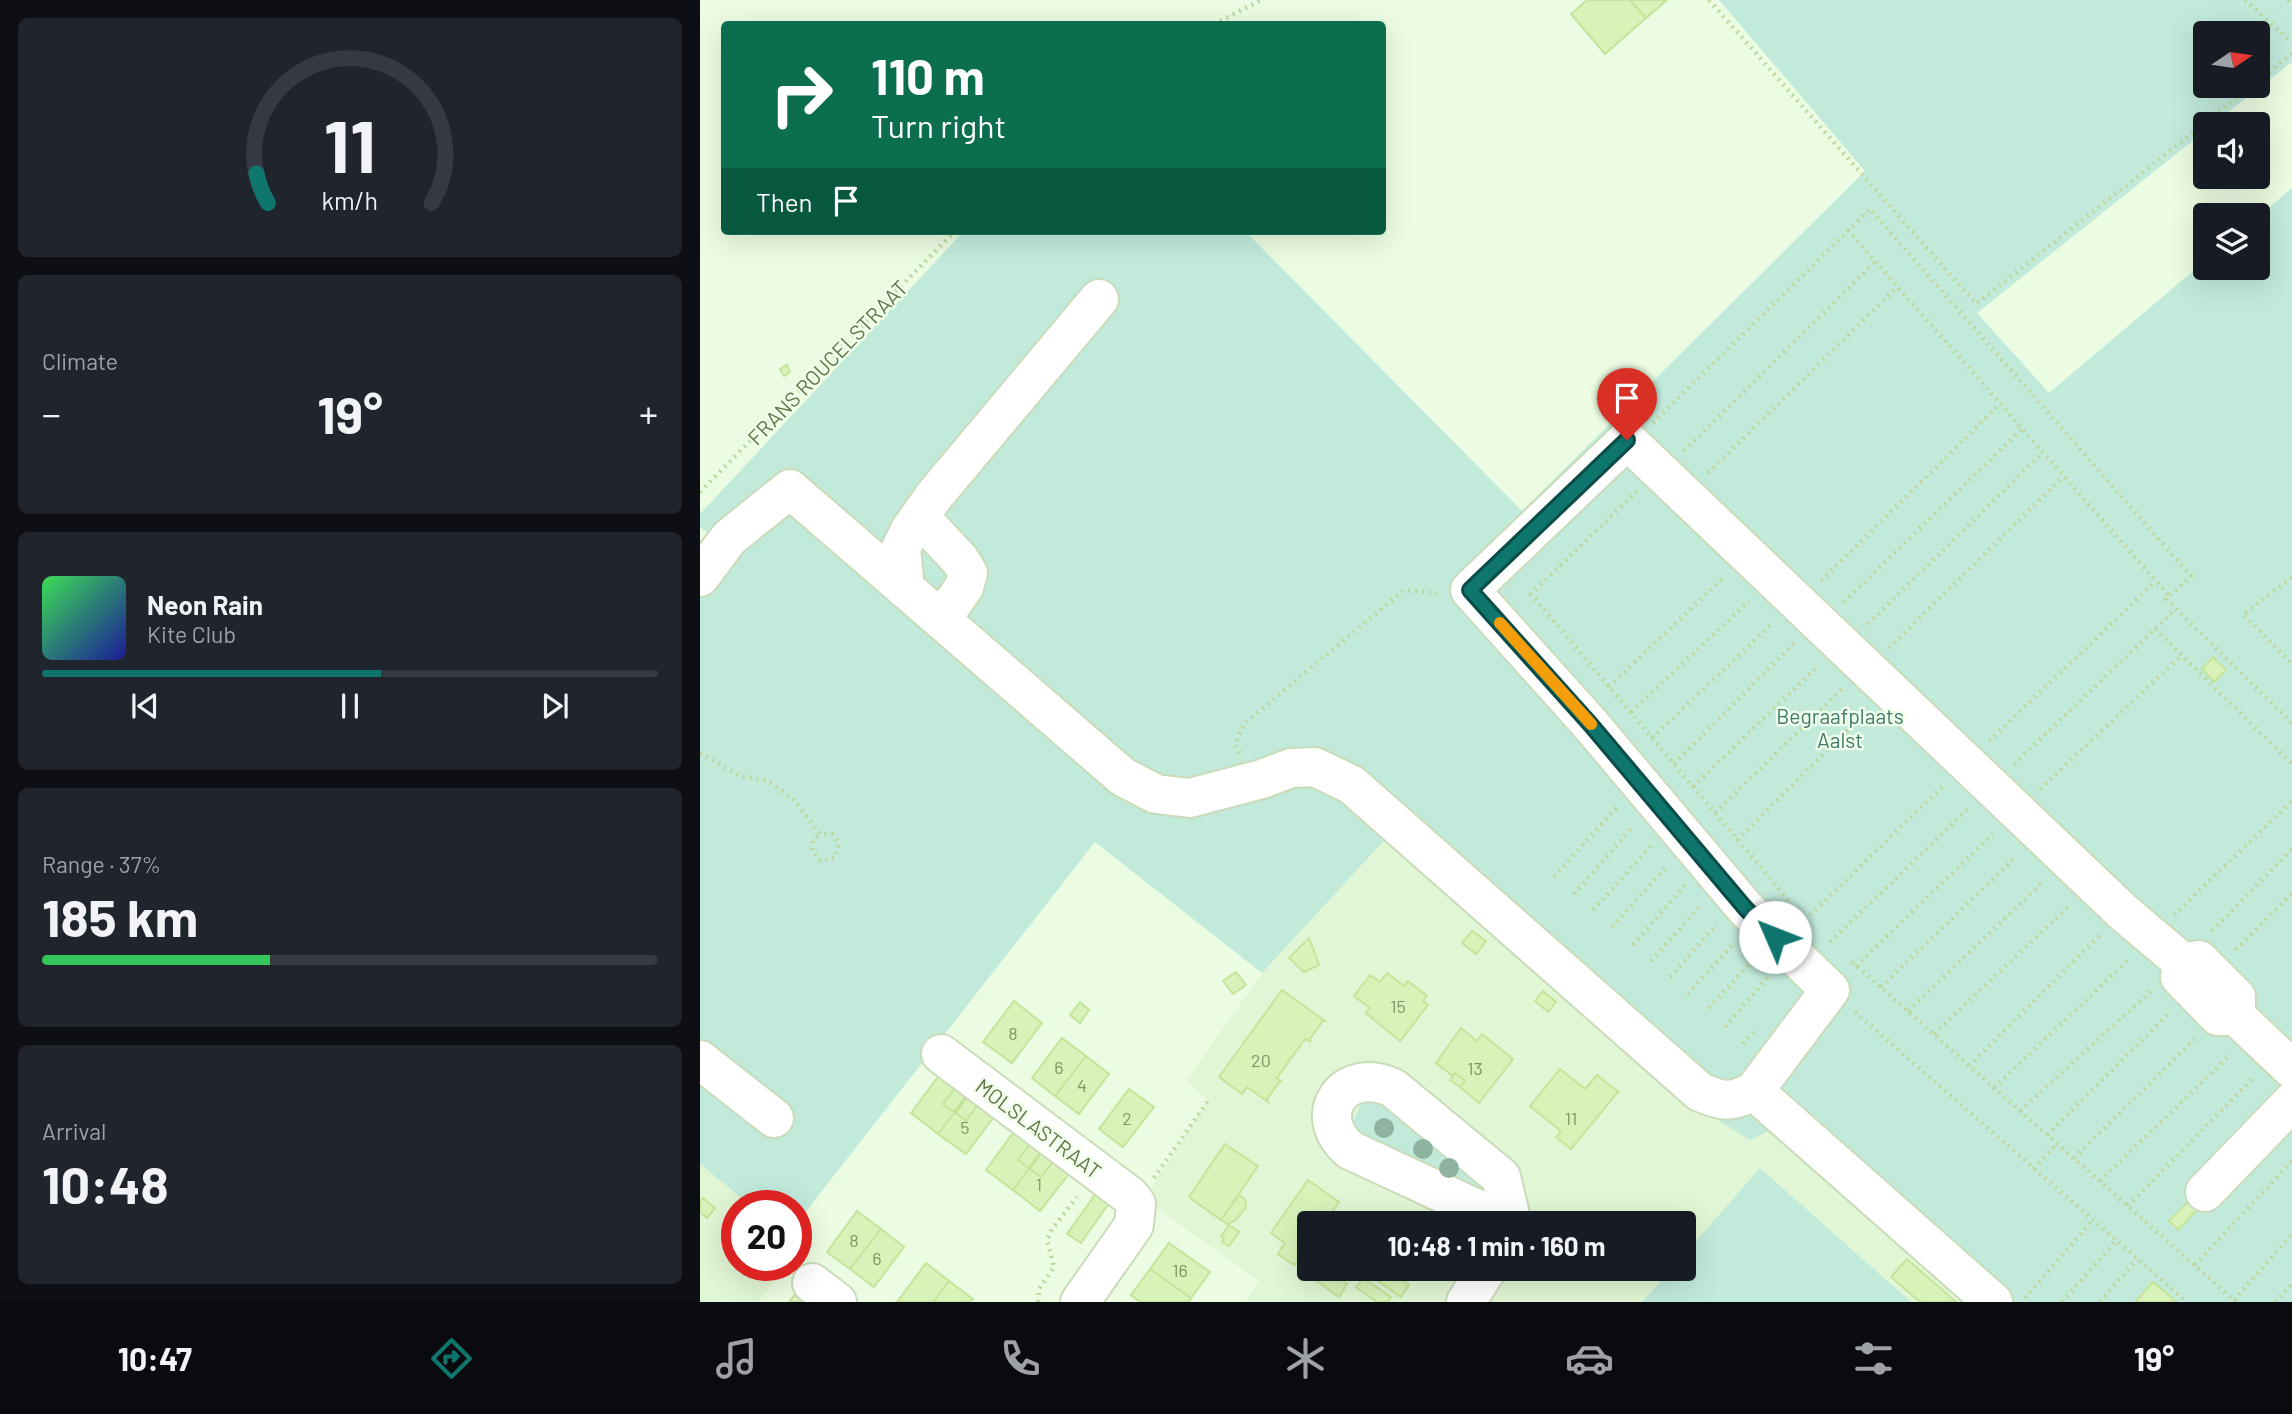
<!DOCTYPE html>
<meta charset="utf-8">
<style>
:root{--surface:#171b24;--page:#20242c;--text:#f1f3f6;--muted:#9ea1a6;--line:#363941;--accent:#0f766e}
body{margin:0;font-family:Barlow,sans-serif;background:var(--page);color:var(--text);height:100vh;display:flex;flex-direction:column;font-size:26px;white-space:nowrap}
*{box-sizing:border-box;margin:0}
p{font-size:23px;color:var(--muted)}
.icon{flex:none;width:38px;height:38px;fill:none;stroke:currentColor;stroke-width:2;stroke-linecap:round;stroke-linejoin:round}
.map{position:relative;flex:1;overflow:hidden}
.drawer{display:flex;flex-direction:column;gap:18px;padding:18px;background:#0d0f14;width:700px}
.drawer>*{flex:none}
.hud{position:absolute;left:21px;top:21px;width:665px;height:214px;border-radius:7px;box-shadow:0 7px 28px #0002;background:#0b6e4f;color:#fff;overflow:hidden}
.needle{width:46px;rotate:77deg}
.fabs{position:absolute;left:1493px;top:21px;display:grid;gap:14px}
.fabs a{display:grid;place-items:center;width:77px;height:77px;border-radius:7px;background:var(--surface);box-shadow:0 7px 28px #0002;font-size:35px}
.speed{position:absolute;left:21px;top:1190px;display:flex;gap:14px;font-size:35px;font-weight:700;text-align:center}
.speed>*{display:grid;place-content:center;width:91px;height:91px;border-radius:50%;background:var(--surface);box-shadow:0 7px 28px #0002;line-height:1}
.speed .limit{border:10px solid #d22;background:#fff;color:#111}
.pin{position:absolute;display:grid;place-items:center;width:60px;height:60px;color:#fff;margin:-72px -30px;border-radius:50% 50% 50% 0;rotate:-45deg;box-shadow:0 0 7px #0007}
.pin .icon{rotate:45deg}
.me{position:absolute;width:77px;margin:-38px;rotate:314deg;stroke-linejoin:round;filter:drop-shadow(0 0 5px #0008)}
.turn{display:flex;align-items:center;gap:24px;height:147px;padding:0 35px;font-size:32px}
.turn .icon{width:91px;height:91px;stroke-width:2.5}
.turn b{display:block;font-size:49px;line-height:60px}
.then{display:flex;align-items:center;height:66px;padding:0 35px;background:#0003;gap:14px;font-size:26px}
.big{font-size:52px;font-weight:700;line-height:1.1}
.drawer .card{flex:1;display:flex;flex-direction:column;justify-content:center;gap:10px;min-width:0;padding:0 24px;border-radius:10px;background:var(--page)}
.drawer .dial{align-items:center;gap:0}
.dial svg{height:182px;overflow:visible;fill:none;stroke:var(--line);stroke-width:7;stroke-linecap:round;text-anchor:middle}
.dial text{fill:var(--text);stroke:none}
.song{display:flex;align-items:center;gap:21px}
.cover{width:84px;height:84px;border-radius:10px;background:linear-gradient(135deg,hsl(130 70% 55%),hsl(240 70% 35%))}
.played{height:7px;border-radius:4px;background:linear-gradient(90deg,var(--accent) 55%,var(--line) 55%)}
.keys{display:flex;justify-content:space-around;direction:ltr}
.heat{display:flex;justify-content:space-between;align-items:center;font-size:38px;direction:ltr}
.charge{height:10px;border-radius:5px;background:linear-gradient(90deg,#34c759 37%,var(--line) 0)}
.trip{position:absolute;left:597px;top:1211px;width:399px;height:70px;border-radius:7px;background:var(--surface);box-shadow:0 7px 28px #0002;font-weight:700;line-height:70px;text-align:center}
.tabs{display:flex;height:112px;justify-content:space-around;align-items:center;background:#090b0e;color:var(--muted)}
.tabs .icon{width:49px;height:49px}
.tabs .on{color:var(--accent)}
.tabs b{font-size:32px;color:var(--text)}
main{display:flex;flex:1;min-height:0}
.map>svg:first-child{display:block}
.residential{fill:#e1f6d4;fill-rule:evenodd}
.green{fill:#c1eadb;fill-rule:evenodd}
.building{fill:#d9f2ba;stroke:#c4e49a;stroke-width:2}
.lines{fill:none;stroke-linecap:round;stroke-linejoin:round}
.minor-casing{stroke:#c9dbb9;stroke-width:42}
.path{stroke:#bdd69d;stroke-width:4.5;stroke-dasharray:2 5;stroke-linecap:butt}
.minor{stroke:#fff;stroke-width:38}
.tree{fill:#8eb4a1}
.route-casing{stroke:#0a4d48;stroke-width:18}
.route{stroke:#0f766e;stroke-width:12}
.slow{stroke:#f59e0b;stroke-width:12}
.labels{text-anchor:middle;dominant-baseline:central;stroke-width:5;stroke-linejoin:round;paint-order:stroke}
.number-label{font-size:18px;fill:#809465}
.street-label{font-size:21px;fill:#627449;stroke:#f0ffe9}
.park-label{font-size:21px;fill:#417a6c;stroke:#f0ffe9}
</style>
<main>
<section class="drawer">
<div class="card dial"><svg viewBox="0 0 100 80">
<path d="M14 69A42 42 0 1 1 86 69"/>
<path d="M14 69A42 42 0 0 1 9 56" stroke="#0f766e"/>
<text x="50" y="56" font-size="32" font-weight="700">11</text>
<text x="50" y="72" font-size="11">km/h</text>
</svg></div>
<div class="card"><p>Climate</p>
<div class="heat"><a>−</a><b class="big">19°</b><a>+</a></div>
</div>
<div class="card">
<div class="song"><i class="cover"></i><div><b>Neon Rain</b><p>Kite Club</p></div></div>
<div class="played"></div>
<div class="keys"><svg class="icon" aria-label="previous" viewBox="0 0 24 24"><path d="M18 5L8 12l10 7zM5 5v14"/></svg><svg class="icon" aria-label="pause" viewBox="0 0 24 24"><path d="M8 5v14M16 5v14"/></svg><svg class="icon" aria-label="next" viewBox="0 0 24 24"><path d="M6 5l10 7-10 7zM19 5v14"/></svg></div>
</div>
<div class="card"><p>Range · 37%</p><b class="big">185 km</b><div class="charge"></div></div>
<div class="card"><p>Arrival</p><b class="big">10:48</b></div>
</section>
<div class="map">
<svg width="1592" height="1302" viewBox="0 0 1592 1302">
<rect width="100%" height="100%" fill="#ebfce2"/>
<path class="residential" d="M690 833 1083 1124 1282 1302H545L559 1281 444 1199 508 1100 486 1081 562 973ZM609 1223H984V1269H609Z
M0 1164 51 1206H37V1265H86L58 1302H0Z"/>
<path class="green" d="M1019 0H1592V62L1513 124H1505V131L1277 313 1349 393 1505 261V268H1558V217L1592 188V1302H1282L1084 1124 1050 1140 1008 1114 690 834 562 973 395 842 96 1224V1206H51L0 1164V564L18 541 0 527V514L264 231H545L822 511 1165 171ZM1505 33H1558V86H1505Z
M682 1095 787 1183 791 1200 656 1142 652 1124 662 1102Z
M1060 1168 1211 1302H942L972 1269H984V1255Z"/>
<path class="building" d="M887 0H930L946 18 905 54 871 14Z
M930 0H967L946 18Z
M87 365 90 372 84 376 80 369Z
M1513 657 1526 670 1514 682 1502 669Z
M772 931 786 941 776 954 762 943Z
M609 938 619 965 604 972 589 958Z
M536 972 546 985 533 994 523 981Z
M687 973 704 986 708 981 727 996 723 1001 728 1005 700 1041 666 1013 670 1008 654 996 670 975 680 982Z
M582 990 625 1021H623L609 1040 611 1042 605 1039 577 1078 582 1082 580 1081 567 1099 568 1102 547 1087 542 1094 519 1077Z
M843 991 856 1002 848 1012 835 1001Z
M314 1001 342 1023 312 1063 283 1042Z
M380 1002 389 1010 380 1023 370 1015Z
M761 1028 777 1041 782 1034 813 1059 779 1103 760 1087 765 1081 755 1073 753 1076 736 1063Z
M362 1038 386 1056 355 1096 332 1078Z
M386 1056 409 1074 379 1114 355 1096Z
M860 1069 885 1089 897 1075 918 1092 871 1149 856 1137 861 1131 830 1106Z
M241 1073 257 1085 243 1104 254 1112 269 1094 238 1134 211 1113Z
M755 1073 765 1081 760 1087 750 1080Z
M257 1085 280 1102 266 1121 256 1113 269 1094H267L254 1112 243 1104Z
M429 1089 454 1107 423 1147 399 1129Z
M269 1094 256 1113 266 1121 280 1102 296 1114 266 1154 238 1134Z
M316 1129 332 1141 318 1160 329 1168 343 1150 313 1190 286 1170Z
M332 1141 355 1159 341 1177 330 1169 342 1150 329 1168 318 1160Z
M525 1144 558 1166 521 1220 489 1197Z
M343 1150 330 1169 341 1177 355 1159 371 1171 340 1211 313 1190Z
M608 1180 639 1202 624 1223H609V1244L594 1265 578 1254 585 1243 571 1233Z
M397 1192 410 1202 381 1243 367 1234Z
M539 1195 545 1199 546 1207 535 1221 527 1224 521 1220Z
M1495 1195 1503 1203 1478 1230 1469 1221Z
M3 1198 15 1208 7 1218 0 1212V1202Z
M157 1211 181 1229 150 1269 127 1252Z
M529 1225 539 1232 529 1246 522 1242 524 1239 521 1237Z
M181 1229 204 1247 174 1287 150 1269Z
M469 1243 510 1272 491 1298 450 1269Z
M608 1256 609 1269H615L610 1276 597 1266Z
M1207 1259 1256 1302H1220L1191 1277Z
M226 1263 249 1281 233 1302H197Z
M450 1269 491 1298 489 1302H440L431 1295Z
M615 1269H626L647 1284 639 1297 610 1276Z
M672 1269H711L702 1280 709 1285 701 1297 668 1274Z
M663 1278 691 1297 688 1302H677L656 1287Z
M249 1281 273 1299 270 1302H233Z
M1453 1282 1477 1302H1435Z
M97 1292 110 1302H89Z"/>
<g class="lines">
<defs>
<path id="minor" d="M220 517 260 560 268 573 264 587 241 620
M0 577 29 538 90 489 423 777 456 794 490 798 562 779 591 768 615 767 652 785 1000 1092C1023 1102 1031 1103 1054 1091
M205 589 201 548 210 530 234 496 399 299
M1536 1016 1592 1069
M241 1054 430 1196 436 1204 434 1225 380 1302
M0 1060 74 1118
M1505 1192 1592 1102
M807 1223 650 1150C609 1115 644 1065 693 1088L801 1177 812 1223
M112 1283 137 1302
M766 1302 787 1269
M1293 1302 1054 1091 1130 990 1046 909 891 725 770 590 927 440 1423 912 1482 962 1499 960 1536 997V1016H1518L1480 977 1482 962"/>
</defs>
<use href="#minor" class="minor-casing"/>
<path class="path" d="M1009 0 1276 304 1552 86
M1545 0 1592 43
M1588 0 1592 4
M514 24 561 0
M1558 81 1592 53
M1148 230 1469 596
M953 423 1170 209 1491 576 1466 599 1592 723
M984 451 1175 262
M1008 473 1197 287
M937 491 831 594 1090 902
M0 492 255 231
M1592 578 1543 614 1592 664
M1121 581 1300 404
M1144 602 1322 429
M1168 624 1342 453
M1455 629 1592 764
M1189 648 1363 477
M909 687 1024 577
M931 712 1049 601
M952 738 1073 623
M1289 741 1456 581
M0 753 40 776 68 781 94 800 120 834H132C141 842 138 848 135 858L120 861 112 850 113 840 120 834
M540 753 535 744 544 724 704 590 737 593
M974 764 1094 643
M1314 764 1476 609
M993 787 1118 666
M1340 789 1482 655
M1015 813 1142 689
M1037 840 1166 712
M854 877 918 806
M874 894 934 825
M893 910 951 846
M1474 915 1592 801
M1105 920 1245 784
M912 927 968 865
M1512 931 1592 849
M1130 942 1268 809
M933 945 985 885
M1536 950 1592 893
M951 961 1001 905
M1152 962 1536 1302
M1156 966 1293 834
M970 977 1017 924
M1181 987 1317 856
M988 994 1034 943
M1009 1008 1053 960
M1208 1011 1344 881
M1155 1012 1487 1302
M1025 1027 1069 976
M1234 1034 1370 905
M1043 1044 1057 1028
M1269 1066 1401 934
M1294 1088 1430 958
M1320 1111 1451 991
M1347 1135 1469 1013
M1374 1158 1495 1039
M1334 1169 1357 1143
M454 1178 508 1101
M1400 1181 1531 1054
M1428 1206 1554 1077
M1495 1265 1592 1161
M1325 1298 1393 1220
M1534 1300 1592 1234
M338 1302 339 1289 354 1267 347 1240 352 1229 377 1197
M1362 1302 1416 1241
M1400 1302 1437 1259
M1575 1302 1592 1284"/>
<use href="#minor" class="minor"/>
</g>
<g class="tree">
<circle cx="684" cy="1128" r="10"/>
<circle cx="723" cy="1149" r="10"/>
<circle cx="749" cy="1168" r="10"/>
</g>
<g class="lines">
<defs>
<path id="route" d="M927 440 770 590 891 725 1046 909 1075 937"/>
</defs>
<use href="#route" class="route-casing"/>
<use href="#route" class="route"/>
<path class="slow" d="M800 623 891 724"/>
</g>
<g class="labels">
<g class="number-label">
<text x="698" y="1006">15</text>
<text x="313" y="1033">8</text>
<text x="561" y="1060">20</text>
<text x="359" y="1067">6</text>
<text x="775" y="1068">13</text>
<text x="382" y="1085">4</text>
<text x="427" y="1118">2</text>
<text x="871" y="1118">11</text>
<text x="265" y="1127">5</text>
<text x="339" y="1184">1</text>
<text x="154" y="1240">8</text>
<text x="177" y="1258">6</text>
<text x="480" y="1270">16</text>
</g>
<g class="street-label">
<text transform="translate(127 362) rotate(-46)">FRANS ROUCELSTRAAT</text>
<text transform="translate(339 1128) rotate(37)">MOLSLASTRAAT</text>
</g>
<g class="park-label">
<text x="1140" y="715">Begraafplaats<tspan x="1140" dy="24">Aalst</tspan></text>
</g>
</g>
</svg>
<div class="fabs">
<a><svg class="needle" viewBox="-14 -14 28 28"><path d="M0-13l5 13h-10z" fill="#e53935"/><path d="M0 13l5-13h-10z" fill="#9ea1a6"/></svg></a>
<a><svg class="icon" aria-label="sound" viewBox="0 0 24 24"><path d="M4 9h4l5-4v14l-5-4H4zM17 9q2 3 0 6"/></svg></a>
<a><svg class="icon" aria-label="layers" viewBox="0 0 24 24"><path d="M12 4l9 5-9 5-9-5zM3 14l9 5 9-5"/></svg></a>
</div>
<div class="speed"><div class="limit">20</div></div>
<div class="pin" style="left:927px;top:440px;background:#d93025"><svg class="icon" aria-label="arrive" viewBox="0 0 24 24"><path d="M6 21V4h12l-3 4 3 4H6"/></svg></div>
<svg class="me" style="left:1075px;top:937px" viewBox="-20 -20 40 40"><circle r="19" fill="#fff"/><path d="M0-13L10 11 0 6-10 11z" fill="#0f766e"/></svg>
<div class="trip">10:48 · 1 min · 160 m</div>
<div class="hud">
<div class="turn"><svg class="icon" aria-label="right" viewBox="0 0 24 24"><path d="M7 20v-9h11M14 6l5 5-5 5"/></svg><div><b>110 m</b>Turn right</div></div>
<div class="then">Then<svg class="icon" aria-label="arrive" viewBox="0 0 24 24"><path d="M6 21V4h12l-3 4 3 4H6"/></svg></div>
</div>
</div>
</main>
<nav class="tabs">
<b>10:47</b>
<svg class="icon on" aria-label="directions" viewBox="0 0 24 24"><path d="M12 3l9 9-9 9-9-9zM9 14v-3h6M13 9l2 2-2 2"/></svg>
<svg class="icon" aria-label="music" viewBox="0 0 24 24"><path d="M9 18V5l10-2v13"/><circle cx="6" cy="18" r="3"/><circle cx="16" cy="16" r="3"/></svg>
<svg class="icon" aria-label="phone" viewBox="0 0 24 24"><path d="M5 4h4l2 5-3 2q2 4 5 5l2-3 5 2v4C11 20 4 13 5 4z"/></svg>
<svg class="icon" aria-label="climate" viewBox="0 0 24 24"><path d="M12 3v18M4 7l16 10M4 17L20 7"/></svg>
<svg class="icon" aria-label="car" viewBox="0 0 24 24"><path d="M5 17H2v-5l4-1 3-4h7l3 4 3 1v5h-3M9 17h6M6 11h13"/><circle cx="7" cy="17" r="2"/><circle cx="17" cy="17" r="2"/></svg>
<svg class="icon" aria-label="filters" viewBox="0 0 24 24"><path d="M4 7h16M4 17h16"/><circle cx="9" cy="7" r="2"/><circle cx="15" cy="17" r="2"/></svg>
<b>19°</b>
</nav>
